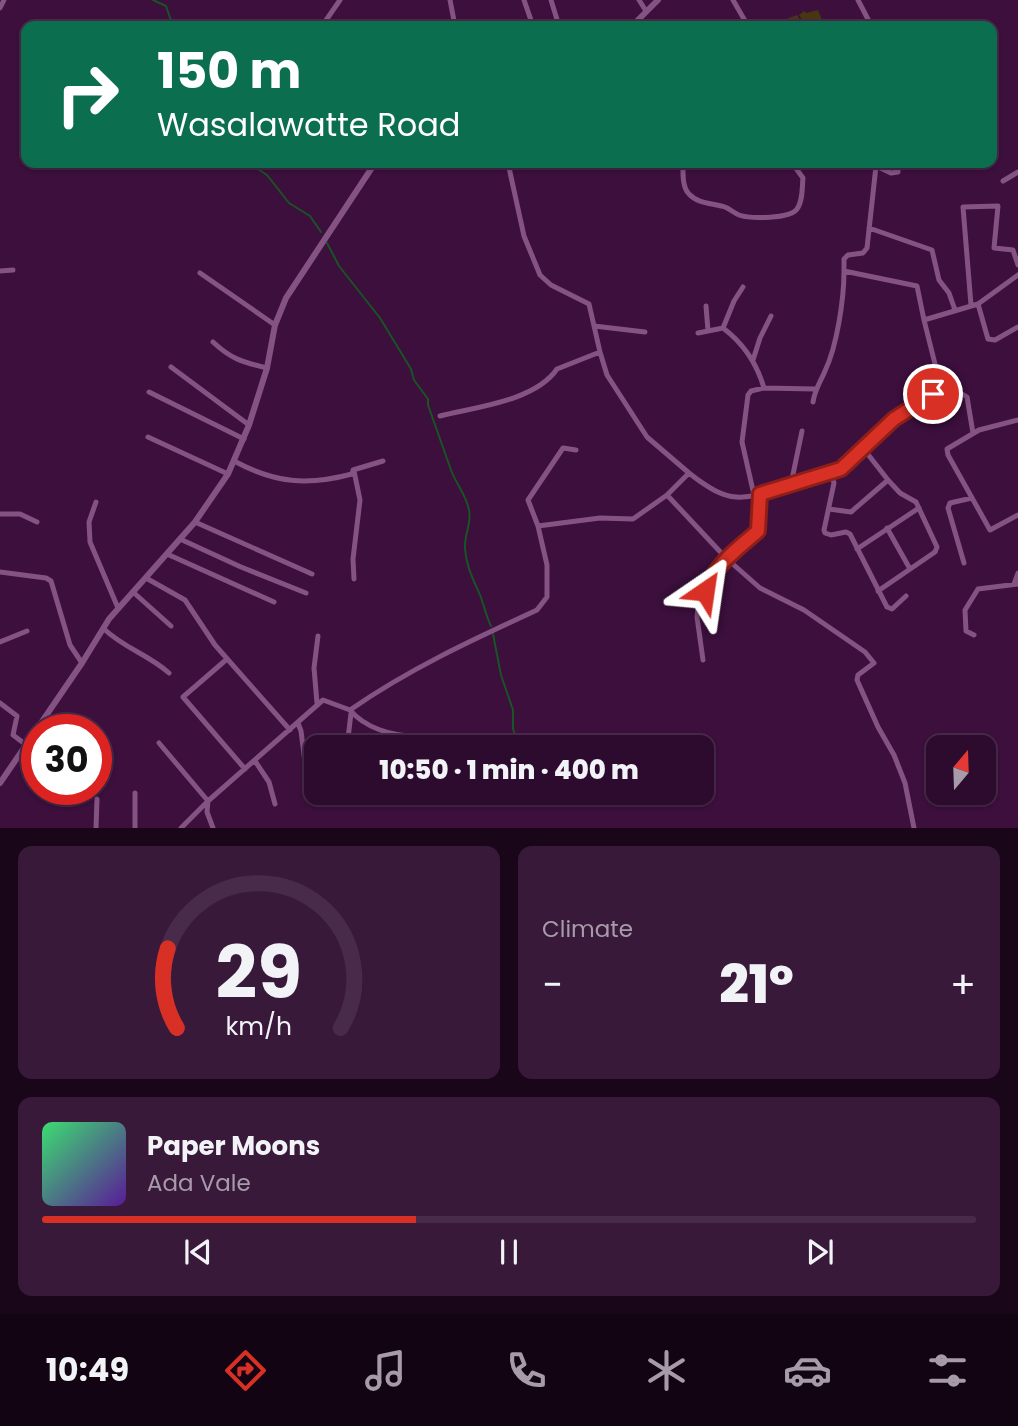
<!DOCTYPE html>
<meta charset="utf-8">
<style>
:root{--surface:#2d0b2e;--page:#39193a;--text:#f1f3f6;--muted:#a79baa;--line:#482b4a;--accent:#d93025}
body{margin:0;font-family:Poppins,sans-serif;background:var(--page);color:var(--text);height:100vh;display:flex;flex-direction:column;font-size:26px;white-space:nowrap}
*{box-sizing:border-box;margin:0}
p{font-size:23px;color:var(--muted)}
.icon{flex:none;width:38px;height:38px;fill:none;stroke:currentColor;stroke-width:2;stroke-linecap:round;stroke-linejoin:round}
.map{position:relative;height:828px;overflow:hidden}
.details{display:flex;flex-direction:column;gap:18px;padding:18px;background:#190619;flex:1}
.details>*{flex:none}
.hud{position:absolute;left:21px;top:21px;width:976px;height:147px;border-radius:14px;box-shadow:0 2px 5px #0004,0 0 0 2px var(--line);background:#0b6e4f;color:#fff;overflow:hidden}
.needle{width:46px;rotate:19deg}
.buttons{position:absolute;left:926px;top:735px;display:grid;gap:14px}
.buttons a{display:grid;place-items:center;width:70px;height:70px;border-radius:14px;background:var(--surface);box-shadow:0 2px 5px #0004,0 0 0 2px var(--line);font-size:35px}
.speed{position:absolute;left:21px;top:714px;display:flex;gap:14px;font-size:35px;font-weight:700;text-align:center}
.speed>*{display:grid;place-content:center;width:91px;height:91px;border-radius:50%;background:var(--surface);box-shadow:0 2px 5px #0004,0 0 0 2px var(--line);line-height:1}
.speed .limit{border:10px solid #d22;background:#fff;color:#111}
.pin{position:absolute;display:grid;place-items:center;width:60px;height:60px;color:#fff;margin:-30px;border:4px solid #fff;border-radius:50%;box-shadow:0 2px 7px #0007}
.me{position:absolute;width:77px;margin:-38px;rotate:32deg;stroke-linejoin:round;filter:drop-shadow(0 0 5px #0008)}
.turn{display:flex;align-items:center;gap:24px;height:147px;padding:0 21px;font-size:32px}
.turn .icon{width:91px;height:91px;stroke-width:2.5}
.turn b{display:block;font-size:49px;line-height:60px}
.big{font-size:52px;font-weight:800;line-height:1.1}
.details .tile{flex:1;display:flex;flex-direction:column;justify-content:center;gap:10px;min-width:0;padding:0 24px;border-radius:14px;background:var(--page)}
.details .dial{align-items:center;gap:0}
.dial svg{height:182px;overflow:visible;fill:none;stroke:var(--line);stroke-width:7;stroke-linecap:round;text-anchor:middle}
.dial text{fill:var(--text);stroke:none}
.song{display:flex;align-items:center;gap:21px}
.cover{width:84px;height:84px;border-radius:10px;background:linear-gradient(135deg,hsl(140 70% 55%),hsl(270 70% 35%))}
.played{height:7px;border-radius:4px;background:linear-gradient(90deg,var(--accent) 40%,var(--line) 40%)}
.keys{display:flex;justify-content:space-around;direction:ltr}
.heat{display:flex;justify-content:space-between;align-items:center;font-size:38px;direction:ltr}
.details .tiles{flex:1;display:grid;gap:18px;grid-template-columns:1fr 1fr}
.tile:last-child{grid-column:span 2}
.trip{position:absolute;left:304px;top:735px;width:410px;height:70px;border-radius:14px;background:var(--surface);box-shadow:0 2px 5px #0004,0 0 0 2px var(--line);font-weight:800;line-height:70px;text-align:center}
.tabs{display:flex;height:112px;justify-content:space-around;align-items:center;background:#120412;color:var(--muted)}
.tabs .icon{width:49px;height:49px}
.tabs .active{color:var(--accent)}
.tabs b{font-size:32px;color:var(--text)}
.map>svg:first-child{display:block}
.green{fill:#463711}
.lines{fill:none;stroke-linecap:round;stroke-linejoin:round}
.stream{stroke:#185424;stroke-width:2}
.minor{stroke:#845384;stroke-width:5}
.tertiary{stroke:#845384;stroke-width:6}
.route-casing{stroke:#8d1f18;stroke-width:18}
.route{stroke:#d93025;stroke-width:12}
</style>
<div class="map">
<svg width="1018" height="828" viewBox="0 0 1018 828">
<rect width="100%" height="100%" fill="#3c0f3d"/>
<path class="green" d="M818 10 822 20 805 24 799 15 804 11 806 13Z
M797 15 804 26H759L766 19 771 25Z"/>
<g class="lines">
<path class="stream" d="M153 0 166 6 173 26
M249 163 267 175 289 203 310 216 321 232
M327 243 339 266 380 318 411 369 414 380 428 399V405L451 470C456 484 466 494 469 510 472 523 464 535 465 548 466 566 473 579 480 595 484 605 486 616 491 626
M493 634 501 675 513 710V729L520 747"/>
<path class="minor" d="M450 0 455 26
M524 0 533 26
M551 0 559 26
M639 0 646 11
M733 0 748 26
M858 0 871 25 870 26
M0 8 4 0
M322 26 340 0
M508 163 524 236 540 275 551 285 589 304 600 352 607 375 647 437 689 473
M683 163C683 172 682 187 689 194 698 204 713 203 725 207 730 209 734 213 739 215 750 219 790 219 797 209 803 201 802 187 803 178L795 167 786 163
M865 163 876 166
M1003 181 1018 172
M869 228 932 250 939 280 949 293 955 310
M0 271 13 270
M844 271V259L848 255 863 253 867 248 876 166 891 173 898 172V163
M200 273 275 325
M978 304 988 339 995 340 1018 327
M971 305 963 207 998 206 994 248 1013 250 1018 265
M706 306 708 331
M594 326 645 332
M723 328 734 301 743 287
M698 333 723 328C743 343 757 364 764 388
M213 342C231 359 242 362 267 368
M753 360 760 338 771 316
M171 367 249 425
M149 392 244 439
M942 392H959L967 397 973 433
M813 402C815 389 820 383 825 371 837 346 844 299 844 271L917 286 924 320
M440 416C476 407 535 401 557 369L600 352
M1018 420 979 430 947 449 948 455 990 530 1018 515
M148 437 228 474
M863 448 888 480 900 493 916 502 937 547 935 552 878 591
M234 461C275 483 307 486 352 474L353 470 383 461
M354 471 360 500 353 559 354 579
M831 474 834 483 824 530 825 533 831 535 846 532 850 534 887 607 892 609 906 596
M791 484 802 431
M667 495 726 558 760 588 804 610 865 652 874 663 858 675 857 680 878 727 894 755 905 783 914 828
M754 495 742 442 748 395 751 391 764 388 815 389
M96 502 89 522 90 542 118 608
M829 509 851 512 888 480
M0 514H20L37 522
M195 522 312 574
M538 526 528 500 563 448 576 450
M887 528 910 569
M180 539 241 567 306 593
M857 549 919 508
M167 554 274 602
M964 563 948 508 950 503 972 498
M0 572 46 578 51 581 70 645 82 663
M146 578 185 600 215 645 290 730
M1014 584 1018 573
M133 592 171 626
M104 629C124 648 149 655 169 673
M974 635 966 631 965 610 978 589 1018 584
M0 642 27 631
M227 659 183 697 245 769
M703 660 697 617 698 607 712 575 726 558 758 531 760 494
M0 703 17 716 13 735 25 744
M317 703 314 668 318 636
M350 710C365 728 392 736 415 736
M298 723 301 731 306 770H317
M159 743 208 801 207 812 213 828
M347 747 351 713
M255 761 269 782 275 804
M135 793V828
M96 828 97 799
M181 828 208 801 323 700 350 710C409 669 472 640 537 610L547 597V565L538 526 600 518 633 519 667 495 689 473C732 507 744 500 793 483 808 478 825 478 839 470 848 464 856 455 863 448 886 427 911 401 942 392L924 320 978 304 1018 275"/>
<path class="tertiary" d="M632 26 658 0
M0 783 82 663 109 619 195 522 228 474 249 425 267 368 275 325 286 298 375 163"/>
</g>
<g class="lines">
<defs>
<path id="route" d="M705 591C716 564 737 549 758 531L760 494 841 469 894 419 933 394"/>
</defs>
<use href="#route" class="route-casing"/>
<use href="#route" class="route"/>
</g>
</svg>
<div class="buttons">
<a><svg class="needle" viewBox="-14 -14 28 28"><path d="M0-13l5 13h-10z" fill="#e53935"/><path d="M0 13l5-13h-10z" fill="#a79baa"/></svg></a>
</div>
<div class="speed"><div class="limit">30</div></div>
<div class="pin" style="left:933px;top:394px;background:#d93025"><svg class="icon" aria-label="arrive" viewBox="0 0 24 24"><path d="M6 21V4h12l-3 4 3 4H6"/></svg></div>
<svg class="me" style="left:705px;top:591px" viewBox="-20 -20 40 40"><path d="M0-17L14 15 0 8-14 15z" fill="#d93025" stroke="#fff" stroke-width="4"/></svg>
<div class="trip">10:50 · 1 min · 400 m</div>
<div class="hud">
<div class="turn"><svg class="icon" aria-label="right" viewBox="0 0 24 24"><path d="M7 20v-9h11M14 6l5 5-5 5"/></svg><div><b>150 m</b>Wasalawatte Road</div></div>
</div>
</div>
<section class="details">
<div class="tiles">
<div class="tile dial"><svg viewBox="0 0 100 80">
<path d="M14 69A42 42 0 1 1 86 69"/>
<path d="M14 69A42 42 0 0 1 10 34" stroke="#d93025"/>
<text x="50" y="56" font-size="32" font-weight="700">29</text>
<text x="50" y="72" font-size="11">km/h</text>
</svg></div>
<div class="tile"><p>Climate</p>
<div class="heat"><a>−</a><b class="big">21°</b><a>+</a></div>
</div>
<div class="tile">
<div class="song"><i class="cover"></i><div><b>Paper Moons</b><p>Ada Vale</p></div></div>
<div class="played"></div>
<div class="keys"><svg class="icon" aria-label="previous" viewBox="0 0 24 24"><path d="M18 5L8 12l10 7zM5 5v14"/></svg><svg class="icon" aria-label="pause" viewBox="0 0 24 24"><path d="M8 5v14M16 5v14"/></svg><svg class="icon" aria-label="next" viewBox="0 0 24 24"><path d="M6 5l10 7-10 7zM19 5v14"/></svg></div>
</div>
</div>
</section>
<nav class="tabs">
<b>10:49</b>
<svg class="icon active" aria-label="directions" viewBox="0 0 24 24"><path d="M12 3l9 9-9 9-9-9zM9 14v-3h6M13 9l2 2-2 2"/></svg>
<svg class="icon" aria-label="music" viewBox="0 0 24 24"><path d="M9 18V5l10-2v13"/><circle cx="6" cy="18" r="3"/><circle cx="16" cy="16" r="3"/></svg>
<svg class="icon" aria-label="phone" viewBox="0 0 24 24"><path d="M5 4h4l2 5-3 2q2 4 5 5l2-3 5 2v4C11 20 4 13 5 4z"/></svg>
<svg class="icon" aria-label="climate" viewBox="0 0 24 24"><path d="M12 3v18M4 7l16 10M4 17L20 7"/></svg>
<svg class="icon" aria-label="car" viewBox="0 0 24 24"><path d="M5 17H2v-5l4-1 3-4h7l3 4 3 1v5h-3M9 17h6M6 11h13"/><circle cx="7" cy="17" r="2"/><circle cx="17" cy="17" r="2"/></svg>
<svg class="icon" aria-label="filters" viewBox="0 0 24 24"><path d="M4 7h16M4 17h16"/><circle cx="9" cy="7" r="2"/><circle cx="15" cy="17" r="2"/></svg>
</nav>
